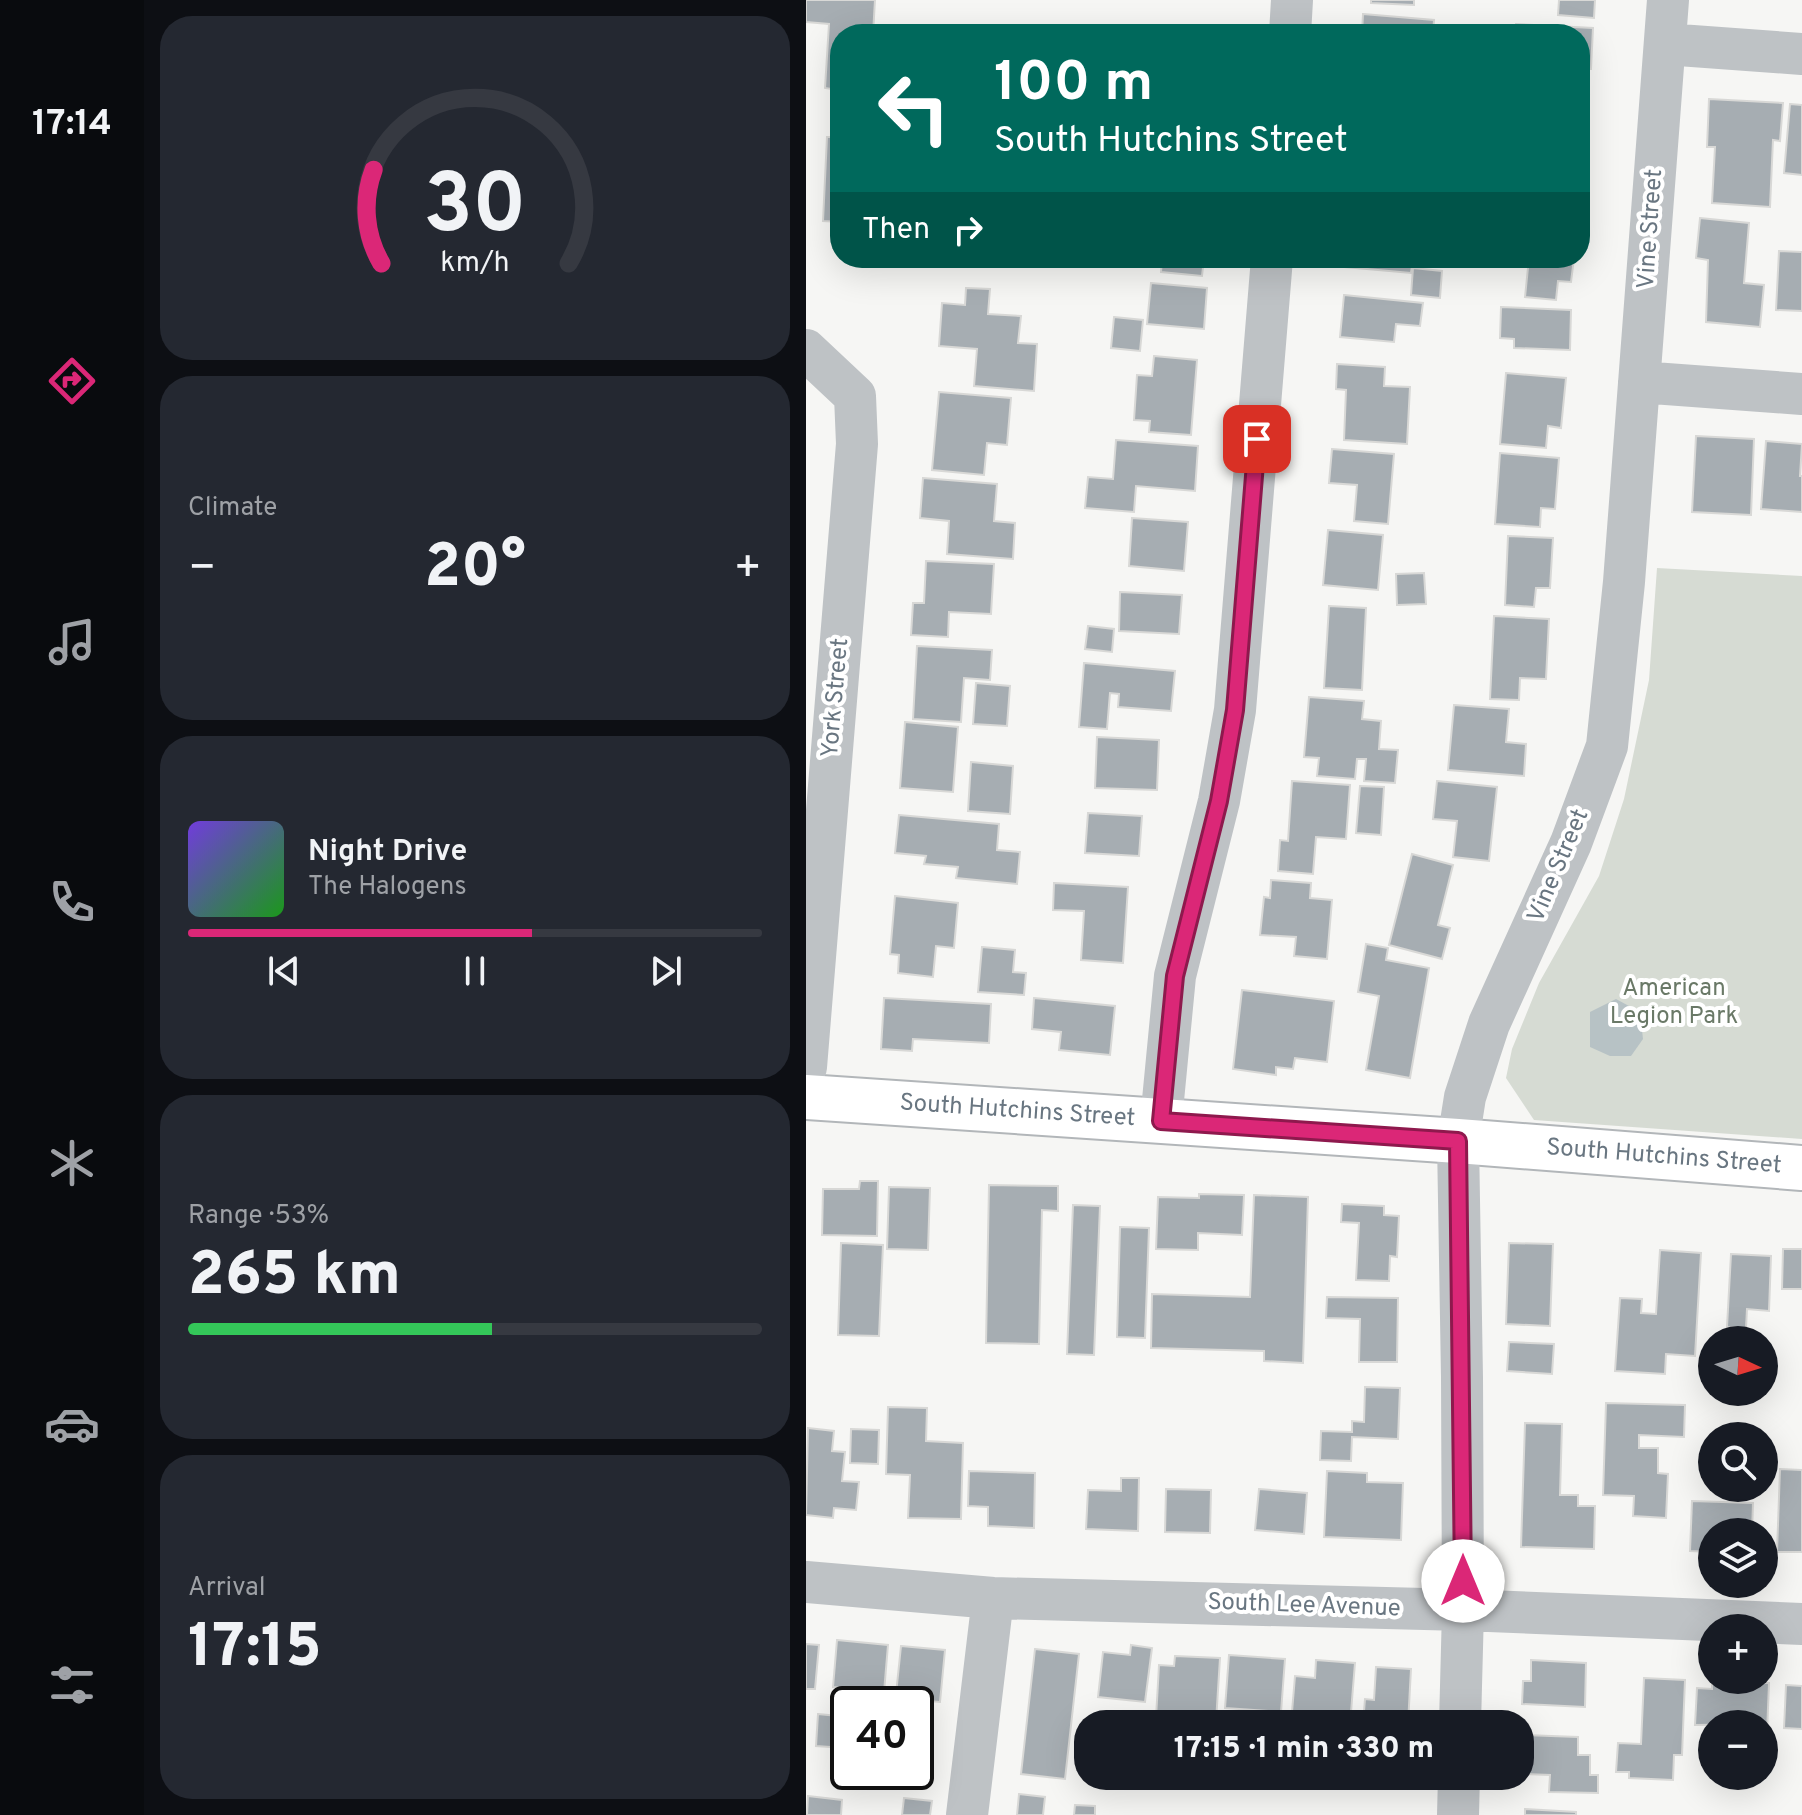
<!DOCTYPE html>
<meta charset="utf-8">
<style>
:root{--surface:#171b24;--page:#242831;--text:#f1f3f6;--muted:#9ea1a6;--line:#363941;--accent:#db2777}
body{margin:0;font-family:Overpass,sans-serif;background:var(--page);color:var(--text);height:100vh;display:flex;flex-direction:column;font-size:30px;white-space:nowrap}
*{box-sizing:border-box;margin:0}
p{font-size:26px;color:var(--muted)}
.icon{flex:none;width:44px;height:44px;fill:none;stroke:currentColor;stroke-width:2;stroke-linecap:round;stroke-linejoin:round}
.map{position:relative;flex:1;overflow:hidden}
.panel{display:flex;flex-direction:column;gap:16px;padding:16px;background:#0d0f14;width:662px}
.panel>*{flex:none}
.banner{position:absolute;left:24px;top:24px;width:760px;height:244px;border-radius:32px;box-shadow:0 8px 32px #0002;background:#00695c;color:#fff;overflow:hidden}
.needle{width:52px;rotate:94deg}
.fabs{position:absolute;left:892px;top:1326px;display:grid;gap:16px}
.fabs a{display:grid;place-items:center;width:80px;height:80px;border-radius:50%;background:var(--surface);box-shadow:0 8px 32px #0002;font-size:40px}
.speed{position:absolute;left:24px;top:1686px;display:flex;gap:16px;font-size:40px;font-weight:700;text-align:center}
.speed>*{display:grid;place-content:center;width:104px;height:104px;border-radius:50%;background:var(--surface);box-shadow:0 8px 32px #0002;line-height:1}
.speed .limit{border:4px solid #111;border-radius:12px;background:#fff;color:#111}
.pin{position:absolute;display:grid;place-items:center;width:68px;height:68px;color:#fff;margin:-34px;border-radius:16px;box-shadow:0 4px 12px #0006}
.me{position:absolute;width:88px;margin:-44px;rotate:0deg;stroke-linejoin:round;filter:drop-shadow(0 0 6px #0008)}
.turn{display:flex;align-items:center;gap:28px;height:168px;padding:0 32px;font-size:36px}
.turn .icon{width:104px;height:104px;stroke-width:2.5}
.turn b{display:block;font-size:56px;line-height:68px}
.then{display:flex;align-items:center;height:76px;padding:0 32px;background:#0003;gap:16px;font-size:30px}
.big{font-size:60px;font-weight:800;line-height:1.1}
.panel .tile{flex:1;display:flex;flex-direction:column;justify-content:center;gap:12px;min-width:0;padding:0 28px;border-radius:32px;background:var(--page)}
.panel .dial{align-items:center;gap:0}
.dial svg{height:208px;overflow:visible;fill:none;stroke:var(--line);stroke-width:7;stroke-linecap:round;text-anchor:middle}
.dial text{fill:var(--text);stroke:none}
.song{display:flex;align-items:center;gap:24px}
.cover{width:96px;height:96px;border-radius:12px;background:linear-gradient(135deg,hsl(260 70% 55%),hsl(120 70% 35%))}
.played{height:8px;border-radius:4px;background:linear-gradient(90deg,var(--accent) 60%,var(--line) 60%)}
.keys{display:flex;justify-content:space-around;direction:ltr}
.heat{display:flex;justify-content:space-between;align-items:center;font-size:44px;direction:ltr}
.charge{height:12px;border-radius:6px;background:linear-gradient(90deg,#34c759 53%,var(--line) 0)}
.trip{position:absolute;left:268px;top:1710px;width:460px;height:80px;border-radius:32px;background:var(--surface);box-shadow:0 8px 32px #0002;font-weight:800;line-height:80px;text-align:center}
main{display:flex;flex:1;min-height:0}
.tabs{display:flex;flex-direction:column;width:144px;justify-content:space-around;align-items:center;background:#090b0e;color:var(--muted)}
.tabs .icon{width:56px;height:56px}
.tabs .selected{color:var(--accent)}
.tabs b{font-size:36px;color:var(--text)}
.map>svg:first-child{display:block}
.green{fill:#d6dbd3}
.water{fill:#b7c2c5}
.building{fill:#a6adb2;stroke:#d8d8d6;stroke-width:2}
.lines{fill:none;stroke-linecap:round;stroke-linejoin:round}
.major-casing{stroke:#b2b6b9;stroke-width:48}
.minor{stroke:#bec2c5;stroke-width:42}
.major{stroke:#fff;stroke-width:44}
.route-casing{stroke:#8e194d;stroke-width:20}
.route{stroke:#db2777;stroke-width:14}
.labels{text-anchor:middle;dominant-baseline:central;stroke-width:8;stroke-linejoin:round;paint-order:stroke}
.street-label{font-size:24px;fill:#697681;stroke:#fff}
.park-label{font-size:24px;fill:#6a7967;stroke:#fff}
</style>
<main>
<nav class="tabs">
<b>17:14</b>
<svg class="icon selected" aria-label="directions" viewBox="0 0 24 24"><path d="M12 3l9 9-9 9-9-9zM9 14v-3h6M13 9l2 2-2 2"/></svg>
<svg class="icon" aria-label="music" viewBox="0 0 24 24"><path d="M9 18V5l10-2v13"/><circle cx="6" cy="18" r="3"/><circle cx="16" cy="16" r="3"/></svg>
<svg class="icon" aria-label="phone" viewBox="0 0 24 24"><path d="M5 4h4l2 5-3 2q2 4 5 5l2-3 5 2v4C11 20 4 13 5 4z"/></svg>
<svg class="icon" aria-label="climate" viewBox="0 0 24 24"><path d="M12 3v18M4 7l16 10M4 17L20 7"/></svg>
<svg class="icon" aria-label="car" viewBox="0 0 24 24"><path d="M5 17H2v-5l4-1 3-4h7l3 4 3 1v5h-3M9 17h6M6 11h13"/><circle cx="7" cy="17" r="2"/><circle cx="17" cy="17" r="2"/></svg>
<svg class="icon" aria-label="filters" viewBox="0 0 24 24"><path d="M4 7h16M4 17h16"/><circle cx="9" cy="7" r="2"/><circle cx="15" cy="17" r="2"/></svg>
</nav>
<section class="panel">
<div class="tile dial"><svg viewBox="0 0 100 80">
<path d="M14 69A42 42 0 1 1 86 69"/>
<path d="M14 69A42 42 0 0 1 11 33" stroke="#db2777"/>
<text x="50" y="56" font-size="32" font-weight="700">30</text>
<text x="50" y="72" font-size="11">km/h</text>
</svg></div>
<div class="tile"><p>Climate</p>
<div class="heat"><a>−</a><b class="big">20°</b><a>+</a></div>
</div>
<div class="tile">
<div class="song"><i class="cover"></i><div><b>Night Drive</b><p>The Halogens</p></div></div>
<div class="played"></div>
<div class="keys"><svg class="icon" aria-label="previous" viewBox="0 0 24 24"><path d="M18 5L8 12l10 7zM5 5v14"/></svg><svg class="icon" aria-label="pause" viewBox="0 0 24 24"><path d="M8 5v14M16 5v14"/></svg><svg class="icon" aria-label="next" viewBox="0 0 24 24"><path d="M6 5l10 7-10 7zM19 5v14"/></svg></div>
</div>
<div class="tile"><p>Range · 53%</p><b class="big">265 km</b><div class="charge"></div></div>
<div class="tile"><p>Arrival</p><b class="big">17:15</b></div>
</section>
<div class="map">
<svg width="996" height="1815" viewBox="0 0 996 1815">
<rect width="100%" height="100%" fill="#f6f6f4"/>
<path class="green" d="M851 568 996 576V1139L728 1120 700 1078 706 1049 733 983 793 876 818 799 843 680Z"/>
<path class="water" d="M810 999 834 1012 837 1039 825 1056H804L784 1047V1012Z"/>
<path class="building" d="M0 0H69L67 34H34V113L25 112 26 89 19 88 23 24 0 22Z
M565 0H608V5L565 3Z
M753 0H789L788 18 752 15Z
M557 14 628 20 627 34H556Z
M710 24 787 28 785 69H774V34H709Z
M323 26 417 31V34H323Z
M774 95H783L780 139 774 138Z
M903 99 977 103 974 141 967 140 964 207 906 203 909 147H901Z
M984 104 996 105V175L978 173Z
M21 137H34V222L17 221Z
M774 164H778L774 206Z
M894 218 943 223 938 283 958 285 954 327 900 322 902 260 890 258Z
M973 251 996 252V311L970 310Z
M339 258H398L396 276 355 272 356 261Z
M540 258H607L605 273 539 267Z
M723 258H768L765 282 752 281 750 300 719 297Z
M607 268 636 271 634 298 605 295Z
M345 283 401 288 398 329 341 324Z
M160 288 184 289 182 314 215 316 212 343 231 344 228 391 168 386 171 349 133 346 136 303 159 305Z
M538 295 617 303 614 326 590 324 588 342 534 337Z
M695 307 765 310 764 350 708 348V339L694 338Z
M308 317 337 320 334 351 305 348Z
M348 356 391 360 385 435 343 432 344 421 328 420 331 375 346 376Z
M531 364 579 367 578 386 604 387 601 444 538 440 540 390 530 389Z
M700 373 760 378 755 428 742 426 740 448 694 444Z
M133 392 205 398 201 445 181 443 178 475 126 470Z
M890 436 948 439 945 515 886 512Z
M310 440 392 446 389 491 330 486 328 512 279 508 282 477 307 479Z
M960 441 996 444 994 476H996V512L955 509Z
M526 449 588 454 582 524 548 521 551 485 523 483Z
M694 453 753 458 749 509 735 508 734 527 689 524Z
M117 478 191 484 188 521 209 523 207 559 141 554 143 521 114 518Z
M326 518 382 522 378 571 323 566Z
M522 530 577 535 572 590 517 585Z
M702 536 747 538 744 588H730L728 607 699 605Z
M120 561 188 564 185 614 143 612 142 637 105 635 107 603H118Z
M618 573 620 604 591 605 590 574Z
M314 592 376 595 373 634 313 631Z
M523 606 560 608 556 690 518 688Z
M688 616 743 619 740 679 714 678 713 700 684 699Z
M282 626 308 629 306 652 279 649Z
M111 646 186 650 184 680 158 678 155 722 107 719Z
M278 663 369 671 365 711 312 707 313 694 304 693 301 729 273 727Z
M170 683 204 686 201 726 167 724Z
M503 697 558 701 556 719 575 721 573 749 592 750 589 783 558 781 560 759H551L549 779 511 776 513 758 498 757Z
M648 705 703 709 700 742 720 744 718 776 642 770Z
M99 722 152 727 147 792 94 788Z
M291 737 353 740 351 790 289 788Z
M165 762 207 766 204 814 162 811Z
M486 781 544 785 540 839 510 837 507 874 472 871 474 840 482 841Z
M631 781 691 787 683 861 647 857 651 821 627 819Z
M554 786 578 787 575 835 550 833Z
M282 813 336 816 333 856 279 853Z
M93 815 193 824 191 850 214 852 211 884 150 878 152 867 118 864 120 856 89 853Z
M606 854 647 865 632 925 644 928 636 959 583 945Z
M465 880 505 883 504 898 526 900 521 959 488 956 490 937 454 935 458 897 464 898Z
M248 883 322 887 317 963 275 960 278 911 247 910Z
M89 896 152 903 148 948 130 946 127 977 92 973 93 955 84 954Z
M560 944 582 948 580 960 623 968 604 1078 560 1070 573 996 552 992Z
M176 947 209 950 207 972 220 973 218 995 172 992Z
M436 990 528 1001 521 1062 489 1058 487 1069 470 1067V1075L427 1069Z
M78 998 185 1004 183 1043 107 1039 106 1051 75 1049Z
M228 998 309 1006 304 1055 253 1050 255 1032 226 1029Z
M54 1181H72L71 1236 16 1235 17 1189H53Z
M183 1185 252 1186V1211L236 1210 233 1344 180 1343Z
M83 1187 124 1188 122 1250 81 1249Z
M393 1194 438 1195 436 1235 392 1233V1250L350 1249 352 1197 393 1198Z
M448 1195 502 1197 497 1363 458 1361V1351L345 1348 346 1294 444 1297Z
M536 1204 578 1206V1215L593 1216 591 1257 584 1256 583 1281 550 1280 553 1223 535 1222Z
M267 1205 294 1206 288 1355 261 1354Z
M314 1227 343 1228 339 1338 311 1337Z
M35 1243 77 1245 73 1336 32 1335Z
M703 1243 747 1244 744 1326 700 1324Z
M977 1249H996V1289H976Z
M854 1250 895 1253 889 1356 860 1354 859 1374 809 1371 814 1298 836 1299 835 1313 850 1314Z
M925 1254 965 1256 963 1311 941 1309 940 1328 921 1327Z
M521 1297 592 1298 591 1362H553L554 1319 520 1318Z
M703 1342 748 1344 746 1374 701 1371Z
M559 1387 594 1388 592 1439 546 1437 545 1461 514 1460 515 1431 546 1432V1421L558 1422Z
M800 1403 879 1405 878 1437 833 1435V1448H852V1473L862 1474 860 1518 827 1516 828 1496 797 1495Z
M82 1407 121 1408 120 1441 157 1443 155 1519 102 1518 104 1475 80 1474Z
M719 1423 756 1424 754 1495H772V1506H789L788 1549 715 1547Z
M2 1428 28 1431 26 1451 39 1452 36 1481 53 1482 50 1510 28 1508 27 1518 0 1515Z
M45 1429 73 1430 72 1464 44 1463Z
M958 1450H965L964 1484H958Z
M974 1469 996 1470V1552H971Z
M163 1471 229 1473 228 1528 182 1526V1507L162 1506Z
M521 1471 561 1473V1482L597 1483 595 1540 518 1537Z
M315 1478H333L332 1531 280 1529 282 1490 315 1491Z
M360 1489 405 1490 404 1533 359 1532Z
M453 1489 501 1493 498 1534 449 1530Z
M886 1501 947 1503 946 1532H906V1552L884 1551Z
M31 1640 82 1645 77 1704H53L54 1690 27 1687Z
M0 1644 13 1645 9 1689H0Z
M325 1645 346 1648 339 1702 292 1697 297 1652 324 1655Z
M95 1646 139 1650 134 1702 123 1701 118 1751 110 1750V1704H89Z
M229 1649 273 1654 259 1779 215 1774Z
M423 1655 479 1659 475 1712 419 1708Z
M369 1656 414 1658 410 1722 350 1718 353 1665 368 1666Z
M510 1660 549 1663 545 1712 531 1711 530 1720 514 1719 513 1724H485L489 1676 509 1678Z
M725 1660 780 1663 779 1707 716 1704 717 1681H725Z
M570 1667 605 1669 602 1724H557L559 1699 568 1700Z
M838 1678 879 1680 876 1755H868L867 1780 823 1778V1772H810L812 1743 835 1744Z
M906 1680 963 1683 961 1733H958V1724L889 1725 891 1688 906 1689Z
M980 1685 996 1686V1729L978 1728Z
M12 1714 42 1717 39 1748 10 1746Z
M718 1735 772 1737V1755H784V1775H792V1793L743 1792 744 1775 717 1774Z
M213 1794 239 1797 237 1815H211Z
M2 1796 36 1800 35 1815H1Z
M98 1798 126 1801 124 1815H96Z
M269 1805 289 1806V1815H268Z
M719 1809 770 1812V1815H719Z"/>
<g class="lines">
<defs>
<g id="major">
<path id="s1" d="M0 1097 652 1141 996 1168"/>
</g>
</defs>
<use href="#major" class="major-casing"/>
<path class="minor" d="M484 34 486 0
M859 44 996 54
M0 350 49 396 51 444 0 1067
M833 382 996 394
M355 1121 369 976 413 801 429 710 466 258
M0 1582 187 1598 657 1610 996 1624
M654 1724 657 1610 656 1377 652 1141 659 1097 683 1024 765 843 801 746 818 582 862 0
M161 1815 187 1598
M652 1815 653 1776"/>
<use href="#major" class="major"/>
</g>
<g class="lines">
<defs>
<path id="route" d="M451 439 429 710 413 801 369 976 355 1121 652 1141 657 1581"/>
</defs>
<use href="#route" class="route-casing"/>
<use href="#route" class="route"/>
</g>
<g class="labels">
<g class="street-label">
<text transform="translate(845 229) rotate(-86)">Vine Street</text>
<text transform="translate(30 698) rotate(-85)">York Street</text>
<text transform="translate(753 866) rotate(-67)">Vine Street</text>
<text stroke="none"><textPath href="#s1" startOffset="212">South Hutchins Street</textPath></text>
<text stroke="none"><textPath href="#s1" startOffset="860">South Hutchins Street</textPath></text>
<text transform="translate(498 1606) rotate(2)">South Lee Avenue</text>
</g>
<g class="park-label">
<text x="868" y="989">American<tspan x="868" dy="28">Legion Park</tspan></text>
</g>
</g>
</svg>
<div class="fabs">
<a><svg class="needle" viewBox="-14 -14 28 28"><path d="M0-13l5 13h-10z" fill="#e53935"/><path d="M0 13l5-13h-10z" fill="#9ea1a6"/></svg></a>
<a><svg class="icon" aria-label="search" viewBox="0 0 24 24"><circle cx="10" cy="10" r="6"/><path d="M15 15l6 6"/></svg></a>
<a><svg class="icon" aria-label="layers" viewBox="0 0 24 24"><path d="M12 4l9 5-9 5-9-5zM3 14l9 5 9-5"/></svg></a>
<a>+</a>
<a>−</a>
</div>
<div class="speed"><div class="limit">40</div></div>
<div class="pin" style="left:451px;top:439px;background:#d93025"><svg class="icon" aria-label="arrive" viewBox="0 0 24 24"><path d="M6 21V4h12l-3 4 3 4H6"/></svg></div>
<svg class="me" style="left:657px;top:1581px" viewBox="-20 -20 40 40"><circle r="19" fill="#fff"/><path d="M0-13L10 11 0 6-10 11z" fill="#db2777"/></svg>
<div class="trip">17:15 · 1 min · 330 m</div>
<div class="banner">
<div class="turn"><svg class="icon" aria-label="left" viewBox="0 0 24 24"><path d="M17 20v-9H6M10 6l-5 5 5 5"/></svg><div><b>100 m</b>South Hutchins Street</div></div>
<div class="then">Then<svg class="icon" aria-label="right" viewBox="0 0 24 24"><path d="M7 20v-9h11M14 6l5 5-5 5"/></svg></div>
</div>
</div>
</main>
